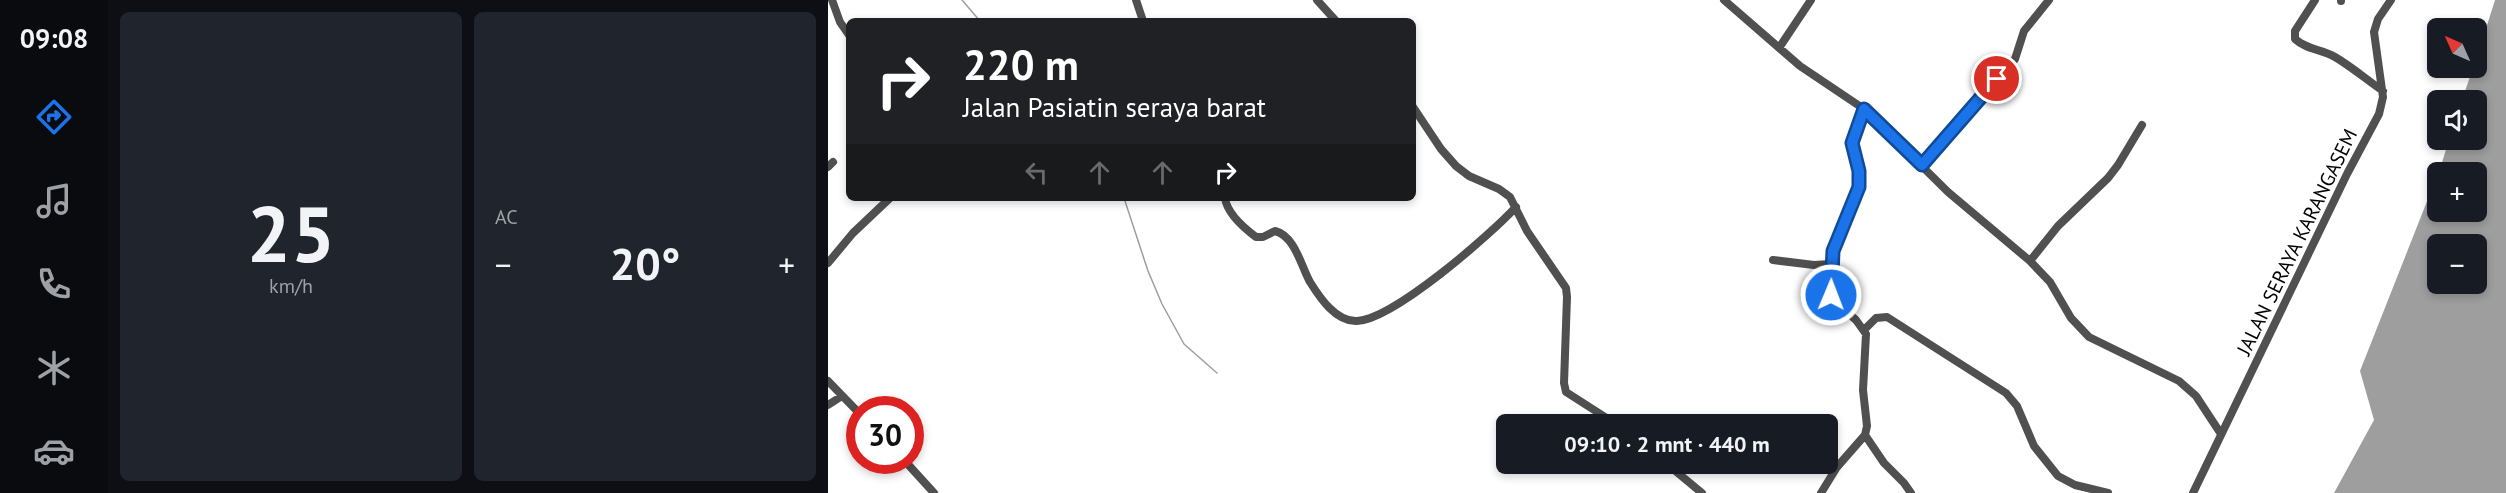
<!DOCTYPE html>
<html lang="id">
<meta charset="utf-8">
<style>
:root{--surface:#171b24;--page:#20242c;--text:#f1f3f6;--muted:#9ea1a6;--accent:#1a73e8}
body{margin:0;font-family:"PT Sans",sans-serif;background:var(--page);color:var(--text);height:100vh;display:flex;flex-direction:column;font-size:22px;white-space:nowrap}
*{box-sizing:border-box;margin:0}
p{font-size:20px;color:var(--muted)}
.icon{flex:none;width:33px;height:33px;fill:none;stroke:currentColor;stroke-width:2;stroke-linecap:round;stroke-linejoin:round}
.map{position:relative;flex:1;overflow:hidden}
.sheet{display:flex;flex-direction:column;gap:12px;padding:12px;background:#0d0f14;width:720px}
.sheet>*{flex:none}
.guide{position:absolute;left:18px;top:18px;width:570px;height:183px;border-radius:9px;box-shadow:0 3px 9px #0003;background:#202124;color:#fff;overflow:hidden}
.needle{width:39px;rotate:315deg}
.controls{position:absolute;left:1599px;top:18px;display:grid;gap:12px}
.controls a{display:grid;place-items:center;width:60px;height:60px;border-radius:9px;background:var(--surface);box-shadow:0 3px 9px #0003;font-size:30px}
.speed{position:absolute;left:18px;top:396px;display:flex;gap:12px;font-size:30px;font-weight:700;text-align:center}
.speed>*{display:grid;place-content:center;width:78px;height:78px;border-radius:50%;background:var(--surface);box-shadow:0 3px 9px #0003;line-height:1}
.speed .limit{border:9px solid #d22;background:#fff;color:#111}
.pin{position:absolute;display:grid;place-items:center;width:51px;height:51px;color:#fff;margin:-26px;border:3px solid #fff;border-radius:50%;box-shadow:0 2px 6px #0007}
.me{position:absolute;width:66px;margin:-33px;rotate:1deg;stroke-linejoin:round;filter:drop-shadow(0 0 4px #0008)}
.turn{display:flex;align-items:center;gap:21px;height:126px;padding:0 18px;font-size:27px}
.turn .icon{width:78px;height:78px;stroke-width:2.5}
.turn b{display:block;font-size:42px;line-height:51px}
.lanes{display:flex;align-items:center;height:57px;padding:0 18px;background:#0003;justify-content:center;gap:30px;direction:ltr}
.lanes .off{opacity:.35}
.big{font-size:45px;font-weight:700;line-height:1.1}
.sheet .widget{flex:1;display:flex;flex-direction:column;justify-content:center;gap:9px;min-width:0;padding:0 21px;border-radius:9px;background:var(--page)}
.sheet .dial{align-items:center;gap:0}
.dial b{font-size:78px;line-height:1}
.heat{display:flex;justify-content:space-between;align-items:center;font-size:33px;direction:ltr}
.sheet .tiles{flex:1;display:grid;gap:12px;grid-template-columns:repeat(2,1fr)}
.trip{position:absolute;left:668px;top:414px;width:342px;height:60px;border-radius:9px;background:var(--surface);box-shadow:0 3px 9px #0003;font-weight:700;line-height:60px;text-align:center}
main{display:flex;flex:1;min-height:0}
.dock{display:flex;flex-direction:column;width:108px;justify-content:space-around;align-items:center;background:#090b0e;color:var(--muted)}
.dock .icon{width:42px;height:42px}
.dock .on{color:var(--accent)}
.dock b{font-size:27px;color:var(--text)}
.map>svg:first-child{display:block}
.water{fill:#9e9e9e;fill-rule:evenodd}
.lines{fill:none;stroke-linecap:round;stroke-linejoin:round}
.stream{stroke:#9e9e9e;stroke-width:1.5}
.minor{stroke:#505050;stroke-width:8}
.route-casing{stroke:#114b97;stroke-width:15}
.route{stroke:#1a73e8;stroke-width:10}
.labels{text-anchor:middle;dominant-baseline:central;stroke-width:4.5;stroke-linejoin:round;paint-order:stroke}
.street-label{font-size:20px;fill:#000;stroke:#fff}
</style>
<main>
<nav class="dock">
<b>09:08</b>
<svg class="icon on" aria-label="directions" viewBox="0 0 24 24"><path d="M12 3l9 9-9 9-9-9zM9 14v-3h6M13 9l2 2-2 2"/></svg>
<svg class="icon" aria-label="music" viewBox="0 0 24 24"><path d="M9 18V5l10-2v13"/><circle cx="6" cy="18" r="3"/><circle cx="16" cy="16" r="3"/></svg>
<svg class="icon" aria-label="phone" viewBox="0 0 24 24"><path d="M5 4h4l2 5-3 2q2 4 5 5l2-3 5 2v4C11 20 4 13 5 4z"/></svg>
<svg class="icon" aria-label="climate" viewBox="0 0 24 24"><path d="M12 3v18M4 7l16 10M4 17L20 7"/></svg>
<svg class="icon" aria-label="car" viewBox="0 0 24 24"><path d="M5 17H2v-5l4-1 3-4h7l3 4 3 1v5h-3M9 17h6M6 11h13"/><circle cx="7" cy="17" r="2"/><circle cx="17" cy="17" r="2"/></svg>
</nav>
<section class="sheet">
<div class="tiles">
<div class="widget dial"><b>25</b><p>km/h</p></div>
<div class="widget"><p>AC</p>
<div class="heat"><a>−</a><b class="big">20°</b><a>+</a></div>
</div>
</div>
</section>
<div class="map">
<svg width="1678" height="493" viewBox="0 0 1678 493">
<rect width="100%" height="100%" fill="#fff"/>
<path class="water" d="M1667 0H1678V493H1506L1546 420 1532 371 1609 176 1610 212H1648V172H1611L1621 140H1648V100H1634L1645 68H1648L1649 57ZM1610 244H1648V284H1610Z"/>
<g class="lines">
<path class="stream" d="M134 0 152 21
M296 198 320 271 334 304 356 344 389 373"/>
<path class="minor" d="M4 0 12 22 21 35
M308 0 315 21
M489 0 508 21
M896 0 972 66 1036 109 1120 192 1202 261 1222 282 1243 318 1261 337 1351 381 1368 396 1393 434
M1487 0 1467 31V39C1479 50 1494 49 1507 57 1524 67 1539 80 1555 91
M1513 1V0
M951 48 983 0
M585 107 613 149 628 166 641 176 671 189 682 197 699 231 738 288 739 297 736 383 738 392 788 424
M1094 165 1187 59 1196 31 1221 0
M0 167 5 162
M397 198C399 213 416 228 428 237H435L447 231C467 236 473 266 482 282 492 298 508 322 529 321 566 319 662 235 688 207
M945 260 986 265 1004 264
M1202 261 1230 226 1280 178 1290 165 1314 125
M0 263 25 233 62 198
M1036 330 1048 318 1059 317 1178 393 1189 406 1206 446 1230 476 1247 485 1280 493
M0 381 32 414
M0 405 14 396
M1037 435 1056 463 1076 483 1083 493
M76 460 106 493
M839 464 874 493
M993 493 1009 467 1037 435 1039 426 1035 390 1038 334 1028 320 1007 301 1002 286 1007 244 1031 187V171L1024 143 1028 126 1036 109
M1365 493 1519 174 1551 114 1555 97 1546 32 1550 19 1563 0"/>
</g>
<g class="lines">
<defs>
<path id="route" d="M1003 295 1005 251 1031 187V171L1024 143 1036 109 1094 165 1169 79"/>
</defs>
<use href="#route" class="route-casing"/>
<use href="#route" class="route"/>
</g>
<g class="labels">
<g class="street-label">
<text transform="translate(1469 242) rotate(-64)">JALAN SERAYA KARANGASEM</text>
</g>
</g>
</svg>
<div class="controls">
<a><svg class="needle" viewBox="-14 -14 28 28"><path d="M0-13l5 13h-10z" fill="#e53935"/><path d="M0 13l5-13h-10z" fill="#9ea1a6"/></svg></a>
<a><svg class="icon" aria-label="sound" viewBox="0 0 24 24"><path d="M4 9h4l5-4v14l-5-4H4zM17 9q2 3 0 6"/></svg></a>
<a>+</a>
<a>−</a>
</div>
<div class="speed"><div class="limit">30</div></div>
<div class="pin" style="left:1169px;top:79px;background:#d93025"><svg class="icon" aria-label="arrive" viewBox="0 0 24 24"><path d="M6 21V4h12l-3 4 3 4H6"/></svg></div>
<svg class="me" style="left:1003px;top:295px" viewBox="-20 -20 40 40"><circle r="17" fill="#1a73e8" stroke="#fff" stroke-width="3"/><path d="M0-11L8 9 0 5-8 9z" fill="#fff"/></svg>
<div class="trip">09:10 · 2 mnt · 440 m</div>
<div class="guide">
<div class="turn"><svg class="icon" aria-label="right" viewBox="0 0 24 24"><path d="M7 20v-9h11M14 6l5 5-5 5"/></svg><div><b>220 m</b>Jalan Pasiatin seraya barat</div></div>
<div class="lanes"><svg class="icon off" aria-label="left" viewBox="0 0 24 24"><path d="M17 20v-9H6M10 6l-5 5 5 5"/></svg><svg class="icon off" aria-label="ahead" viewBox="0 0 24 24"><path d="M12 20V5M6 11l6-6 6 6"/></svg><svg class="icon off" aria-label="ahead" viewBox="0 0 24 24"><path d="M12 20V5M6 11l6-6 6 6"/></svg><svg class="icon" aria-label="right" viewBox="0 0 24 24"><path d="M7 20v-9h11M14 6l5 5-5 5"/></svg></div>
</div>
</div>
</main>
